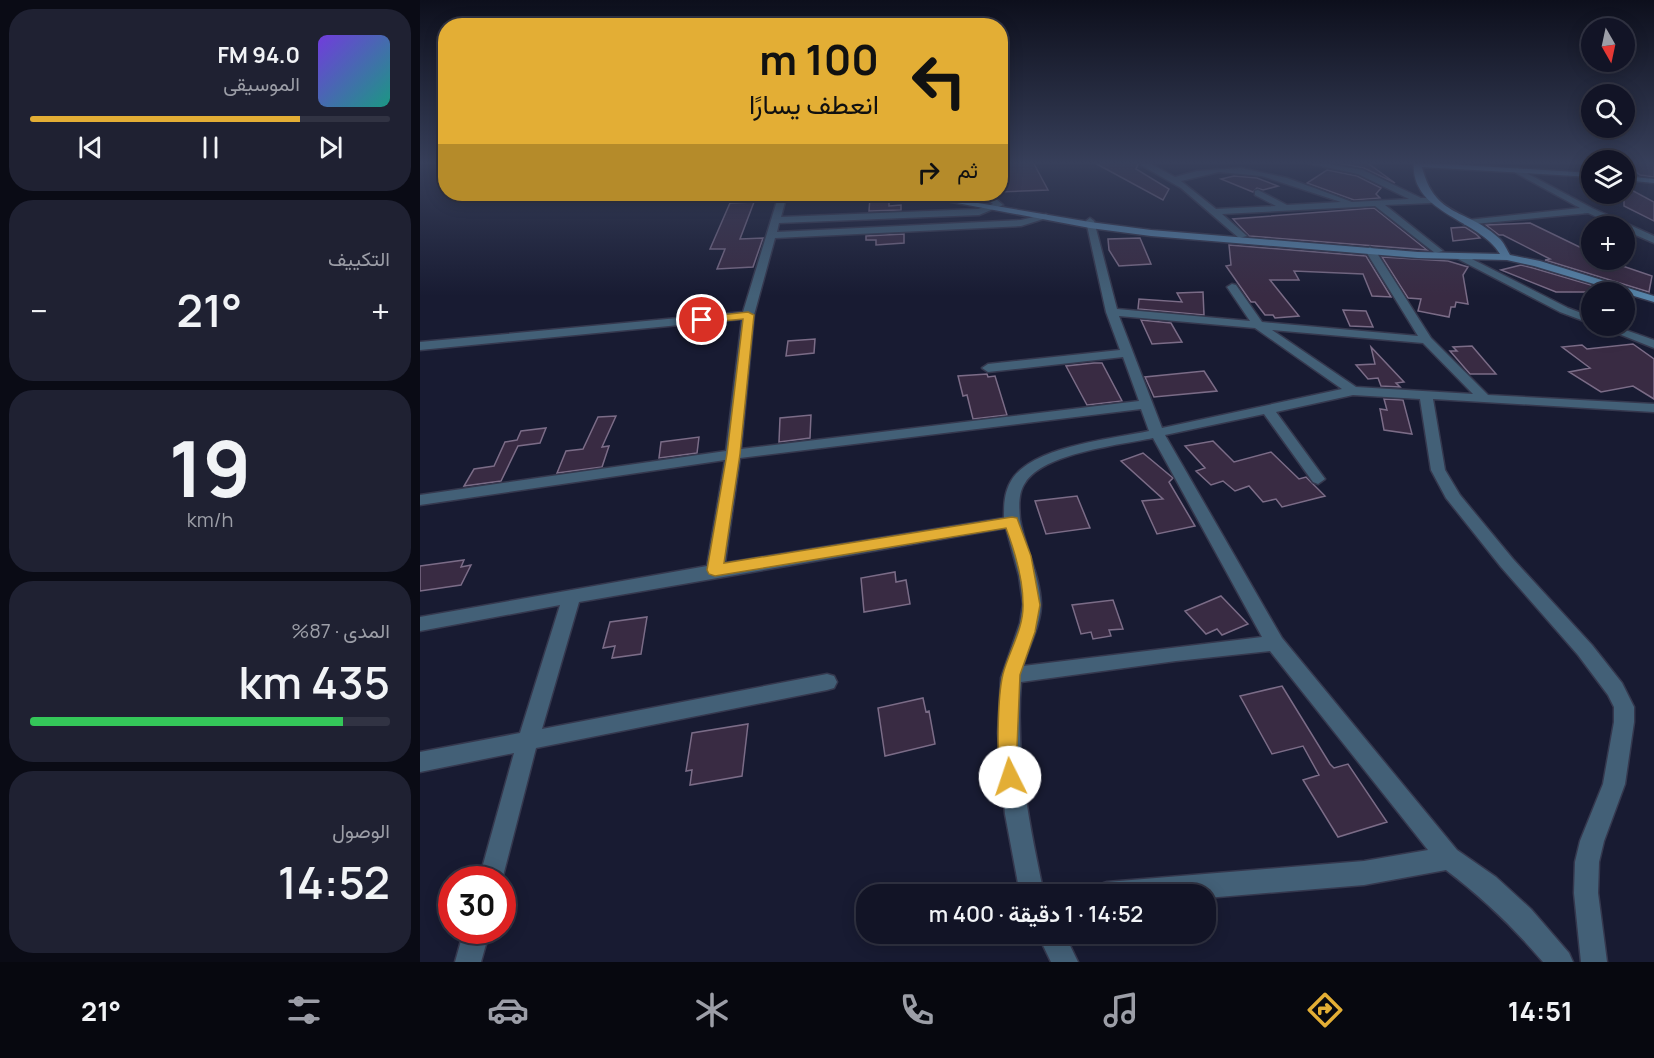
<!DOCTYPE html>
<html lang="ar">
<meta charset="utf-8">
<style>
:root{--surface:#121426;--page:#1f2132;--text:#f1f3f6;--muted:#9c9ea7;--line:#313343;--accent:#e3ae35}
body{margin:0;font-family:Manrope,Vazirmatn,sans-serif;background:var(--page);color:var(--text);direction:rtl;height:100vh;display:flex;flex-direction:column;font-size:22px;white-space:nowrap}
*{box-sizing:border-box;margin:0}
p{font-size:20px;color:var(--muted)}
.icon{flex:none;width:33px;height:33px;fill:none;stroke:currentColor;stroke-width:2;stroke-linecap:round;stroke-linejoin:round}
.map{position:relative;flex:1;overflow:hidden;direction:ltr}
.details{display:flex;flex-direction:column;gap:9px;padding:9px;background:#0a0b15;width:420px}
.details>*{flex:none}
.top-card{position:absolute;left:18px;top:18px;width:570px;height:183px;border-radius:24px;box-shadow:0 3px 15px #0003,0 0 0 2px var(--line);direction:rtl;background:#e3ae35;color:#111;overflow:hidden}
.needle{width:39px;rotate:171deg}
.tools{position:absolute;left:1161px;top:18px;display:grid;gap:12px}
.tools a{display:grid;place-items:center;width:54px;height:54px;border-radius:50%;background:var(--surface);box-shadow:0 3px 15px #0003,0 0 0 2px var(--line);font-size:30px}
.speed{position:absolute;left:18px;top:866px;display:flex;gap:12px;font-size:30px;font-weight:700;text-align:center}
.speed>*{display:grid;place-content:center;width:78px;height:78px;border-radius:50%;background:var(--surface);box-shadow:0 3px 15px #0003,0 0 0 2px var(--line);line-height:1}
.speed .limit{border:9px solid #d22;background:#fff;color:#111}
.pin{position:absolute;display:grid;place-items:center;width:51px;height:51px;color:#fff;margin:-26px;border:3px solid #fff;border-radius:50%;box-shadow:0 2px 6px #0007}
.me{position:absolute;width:66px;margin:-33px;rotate:356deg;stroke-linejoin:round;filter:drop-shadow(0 0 4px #0008)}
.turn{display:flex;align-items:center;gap:21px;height:126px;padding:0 30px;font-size:27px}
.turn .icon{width:78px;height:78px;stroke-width:2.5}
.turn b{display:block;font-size:42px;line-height:51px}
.then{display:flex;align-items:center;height:57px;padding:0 30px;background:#0003;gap:12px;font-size:22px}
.big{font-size:45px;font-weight:600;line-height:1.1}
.details .card{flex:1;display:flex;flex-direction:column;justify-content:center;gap:9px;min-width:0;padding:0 21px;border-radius:24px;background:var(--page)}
.details .dial{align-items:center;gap:0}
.dial b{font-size:78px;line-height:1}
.song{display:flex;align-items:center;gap:18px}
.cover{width:72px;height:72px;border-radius:9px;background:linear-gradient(135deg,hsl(260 70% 55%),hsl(170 70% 35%))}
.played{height:6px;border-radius:3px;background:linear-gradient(90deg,var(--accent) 75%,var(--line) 75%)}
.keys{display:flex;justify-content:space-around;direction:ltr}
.heat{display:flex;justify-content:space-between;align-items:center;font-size:33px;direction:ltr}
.charge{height:9px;border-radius:4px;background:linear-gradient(90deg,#34c759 87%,var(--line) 0)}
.trip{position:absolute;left:436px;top:884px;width:360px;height:60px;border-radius:24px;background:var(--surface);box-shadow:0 3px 15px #0003,0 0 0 2px var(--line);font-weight:600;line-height:60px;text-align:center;direction:rtl}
.tab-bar{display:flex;height:96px;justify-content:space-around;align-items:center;background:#07080f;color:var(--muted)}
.tab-bar .icon{width:42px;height:42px}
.tab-bar .active{color:var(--accent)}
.tab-bar b{font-size:27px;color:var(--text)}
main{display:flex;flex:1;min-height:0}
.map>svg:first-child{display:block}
.building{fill:#392b43;stroke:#7b6c87;stroke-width:1.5}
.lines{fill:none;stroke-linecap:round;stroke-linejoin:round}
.street-casing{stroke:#35384e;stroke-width:3}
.secondary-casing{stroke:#35384e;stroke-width:3}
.street{fill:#436077;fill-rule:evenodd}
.secondary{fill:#5785aa;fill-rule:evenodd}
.route{fill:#e3ae35;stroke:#947122;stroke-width:1.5}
</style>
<main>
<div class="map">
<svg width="1234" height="962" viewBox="0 0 1234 962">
<rect width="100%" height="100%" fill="#181b32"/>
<path class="building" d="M613 162 628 190 580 192V164Z
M673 162H719L716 169 749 189 743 200Z
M919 162H946L975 183 944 168 917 163Z
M1204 162H1234V177L1220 175Z
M907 170 937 176 961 188 956 194 960 198 934 200 887 183Z
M814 176 837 178 858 186 843 190 837 188 833 192 801 179Z
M1204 186 1234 202V221L1204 206Z
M450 197H469V206L481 205V210L449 211Z
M334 202 320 239 343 238 333 267 297 269 305 249H290L310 203Z
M954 208 1007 250 829 236 813 219Z
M1110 223 1172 253V260H1185L1232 276 1229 292 1125 260 1130 259 1083 235H1079L1066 225Z
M1045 227 1056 234 1060 238 1033 241 1031 228Z
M484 234V243L456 245V240H446V236Z
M720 238 731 264 699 266 689 250 688 239Z
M809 245 946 256 971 297 952 296 943 274 874 271 879 280H850L879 316 855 318 853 315H845L835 302H831L806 266 811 265Z
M962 257 1028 261 1048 267 1043 275 1048 304 1036 302 1035 307H1031L1029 317 998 311 1001 299 988 298Z
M1101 265 1113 268 1195 292H1136L1081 270Z
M783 292 784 315 718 309 719 299 762 302 757 293Z
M923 310 946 311 953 327 930 326Z
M721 320 751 323 762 342 732 344Z
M395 339 394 353 366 356 368 341Z
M1213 344 1234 359V399L1213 386 1181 392 1149 372 1170 368 1142 347 1162 345 1167 349Z
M1052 346 1076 374H1050L1030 351H1037L1033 347Z
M951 347 984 382 976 383 980 387 961 386 958 378 948 379 936 365 955 364Z
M674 363H682L702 401 667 405 646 366Z
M784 371 797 391 734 397 725 377Z
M567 374 568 377 575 376 587 415 553 419 547 395 543 396 538 376Z
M964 399 983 400 992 434 964 430 960 409 967 410Z
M391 415 390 438 359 442 360 418Z
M196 416 182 447 189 446 182 467 137 473 146 451 163 449 178 417Z
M126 428 120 443 98 446 81 481 44 486 54 469 74 466 85 442 97 440 101 431Z
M279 437 277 453 239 458 241 442Z
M793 441 814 462 851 452 879 479 886 477 905 496 862 507 856 499 843 502 829 486 815 491 803 481 791 485 776 471 785 468 765 446Z
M723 453 753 478 749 482 775 526 737 534 722 501 743 499 701 461Z
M657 496 670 528 626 534 615 501Z
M44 560 41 567 51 565 41 585 0 591V566Z
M475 572 476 582 486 580 490 604 444 612 441 578Z
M801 596 828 624 802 635 797 629 786 634 765 611Z
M693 600 703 629 689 630 691 636 673 639 671 632 661 634 652 605Z
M227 617 221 654 192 658 195 646 183 648 190 622Z
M862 686 910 764 914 768 928 764 967 822 918 837 883 780 899 775 883 746 852 754 820 696Z
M503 698 506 712 509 711 515 744 465 756 458 708Z
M328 724 322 776 270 785 272 770 266 771 272 733Z"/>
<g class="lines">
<defs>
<path id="street" d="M721 162H727L755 177 777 171 821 168 867 178 932 202 989 199 938 174 882 162H896L943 170 1001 198H1014L1015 200 1011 203 965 205 1023 251 1015 253 955 206 802 214 827 236 819 238 761 188 721 165ZM799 172 842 176 921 202 867 205 838 190 835 191V195L856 206 796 209 761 181Z
M994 162H1003L999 164Z
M1097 168 1172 208 1234 236V243L1204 230V226H1197L1168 213 1044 225V221L1047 220 1160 208 1094 172 1093 170Z
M359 194H415L411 197 366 198 361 217 558 209 573 204 561 194H570L583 205 559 215 359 223 357 232 601 220 626 214 630 217 601 226 355 238 334 315 321 449 719 401 703 357 568 372 562 368 568 364 700 350 686 312 666 221 670 218 674 221 697 309 830 321 807 287 812 284 816 285 842 322 998 336 945 250 950 247 955 250 1011 338 1068 395 1234 404V412L1013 399 1025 470 1040 495 1093 559 1172 645 1202 683 1214 707V722L1205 784 1184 841 1179 862 1178 893 1187 962H1161L1154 893 1155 862 1160 841 1183 784 1194 722V707L1188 695 1158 655 1081 567 1026 498 1011 470 1000 399 933 395 856 412 905 479 898 484 893 482 844 414 745 435 862 638 1037 850 1076 877 1111 909 1149 953 1153 962H1123C1093 927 1063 898 1026 870L944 885 786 898V894H675L678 885 687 882 944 861 1008 850 850 651 756 661 601 682C595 754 609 824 624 894H600L585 814 578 733 581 678 600 623 603 604 599 576 586 528 159 602 122 729 407 674 414 676 417 682 414 688 407 690 116 748 82 880 59 879 94 753 0 772V752L100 733 140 605 0 631V617L287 566 305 460 0 505V495L306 451 322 319 0 350V342L323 312ZM699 316 835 328 922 389 742 428ZM852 330 1003 343 1053 394 936 387ZM721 409 729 431C692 439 611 446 591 481 584 493 584 505 584 518L305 563 320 458ZM733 438 842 637 603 666C609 645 621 625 621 604 620 575 605 548 600 519 599 507 598 493 605 483 623 453 700 445 733 438Z
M1036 254H1042L1148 308 1172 317V324L1140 312 1036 258Z
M1179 326H1194L1234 340V348Z
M44 930H70L61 962H35Z
M617 933H644L658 962H631Z"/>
<path id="secondary" d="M994 162 1172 173V177L1002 167C1015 219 1048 208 1080 239 1084 243 1087 250 1090 255L1120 261 1234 296V302L1114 266 1087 260 998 258 731 236 670 228 489 194H505L670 222 731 230 998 252 1080 254C1059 219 989 213 994 162Z
M1204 176 1234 179V183L1204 180Z"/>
</defs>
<use href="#street" class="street-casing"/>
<use href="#secondary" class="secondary-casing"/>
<use href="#street" class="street"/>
<use href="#secondary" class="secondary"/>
</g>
<linearGradient id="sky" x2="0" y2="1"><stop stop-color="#0d0f1c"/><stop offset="0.55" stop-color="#373f5a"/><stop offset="1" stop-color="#373f5a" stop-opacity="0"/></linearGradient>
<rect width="1234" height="296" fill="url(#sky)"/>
<path class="route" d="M328 312 334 315 320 454 304 563 592 517 597 518 611 556 620 605 615 632 600 675 597 747 600 777 597 783 590 786 583 783C575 765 578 694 583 674 589 651 604 628 603 604 603 578 595 552 586 528L295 576 289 574 287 570 307 454 323 319 282 323 277 320 282 317Z"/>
</svg>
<div class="tools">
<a><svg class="needle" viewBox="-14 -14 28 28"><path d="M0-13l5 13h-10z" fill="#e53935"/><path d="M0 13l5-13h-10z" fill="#9c9ea7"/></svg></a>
<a><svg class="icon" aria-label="search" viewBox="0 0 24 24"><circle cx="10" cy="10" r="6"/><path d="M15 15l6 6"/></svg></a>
<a><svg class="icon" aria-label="layers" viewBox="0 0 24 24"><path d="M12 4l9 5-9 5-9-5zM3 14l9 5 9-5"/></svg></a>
<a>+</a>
<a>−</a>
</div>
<div class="speed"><div class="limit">30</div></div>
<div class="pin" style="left:282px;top:320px;background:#d93025"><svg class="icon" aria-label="arrive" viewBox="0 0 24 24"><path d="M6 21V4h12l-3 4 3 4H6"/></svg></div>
<svg class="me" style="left:590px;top:777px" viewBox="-20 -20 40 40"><circle r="19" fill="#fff"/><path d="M0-13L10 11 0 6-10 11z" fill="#e3ae35"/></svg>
<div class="trip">14:52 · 1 دقيقة · 400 m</div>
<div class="top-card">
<div class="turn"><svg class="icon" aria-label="left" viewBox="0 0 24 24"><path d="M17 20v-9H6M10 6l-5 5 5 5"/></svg><div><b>100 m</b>انعطف يسارًا</div></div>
<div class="then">ثم<svg class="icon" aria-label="right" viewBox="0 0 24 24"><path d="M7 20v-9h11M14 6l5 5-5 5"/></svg></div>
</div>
</div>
<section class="details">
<div class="card">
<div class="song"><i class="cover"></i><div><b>94.0 FM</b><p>الموسيقى</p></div></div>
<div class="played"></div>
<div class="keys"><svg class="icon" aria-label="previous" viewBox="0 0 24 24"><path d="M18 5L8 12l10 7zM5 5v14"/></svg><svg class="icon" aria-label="pause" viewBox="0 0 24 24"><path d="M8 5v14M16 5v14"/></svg><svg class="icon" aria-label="next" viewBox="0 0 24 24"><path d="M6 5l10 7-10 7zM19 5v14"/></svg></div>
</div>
<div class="card"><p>التكييف</p>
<div class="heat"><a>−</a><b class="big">21°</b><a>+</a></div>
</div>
<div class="card dial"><b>19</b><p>km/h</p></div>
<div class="card"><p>المدى · 87%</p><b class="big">435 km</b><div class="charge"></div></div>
<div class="card"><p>الوصول</p><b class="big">14:52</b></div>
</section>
</main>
<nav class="tab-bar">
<b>14:51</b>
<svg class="icon active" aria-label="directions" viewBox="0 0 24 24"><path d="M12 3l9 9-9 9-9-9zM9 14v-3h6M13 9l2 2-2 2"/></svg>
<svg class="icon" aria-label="music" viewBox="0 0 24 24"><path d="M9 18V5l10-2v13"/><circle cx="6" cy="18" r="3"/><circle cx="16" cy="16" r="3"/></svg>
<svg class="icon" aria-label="phone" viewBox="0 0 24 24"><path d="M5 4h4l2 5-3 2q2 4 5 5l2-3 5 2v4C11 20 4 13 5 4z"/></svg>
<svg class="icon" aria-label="climate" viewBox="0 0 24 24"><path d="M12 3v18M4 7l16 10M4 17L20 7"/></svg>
<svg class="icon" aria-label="car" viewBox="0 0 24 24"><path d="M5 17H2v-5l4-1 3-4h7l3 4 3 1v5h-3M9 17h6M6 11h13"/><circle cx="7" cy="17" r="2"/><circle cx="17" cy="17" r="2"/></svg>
<svg class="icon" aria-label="filters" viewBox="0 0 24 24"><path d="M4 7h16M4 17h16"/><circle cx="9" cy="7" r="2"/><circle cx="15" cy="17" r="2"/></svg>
<b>21°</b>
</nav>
